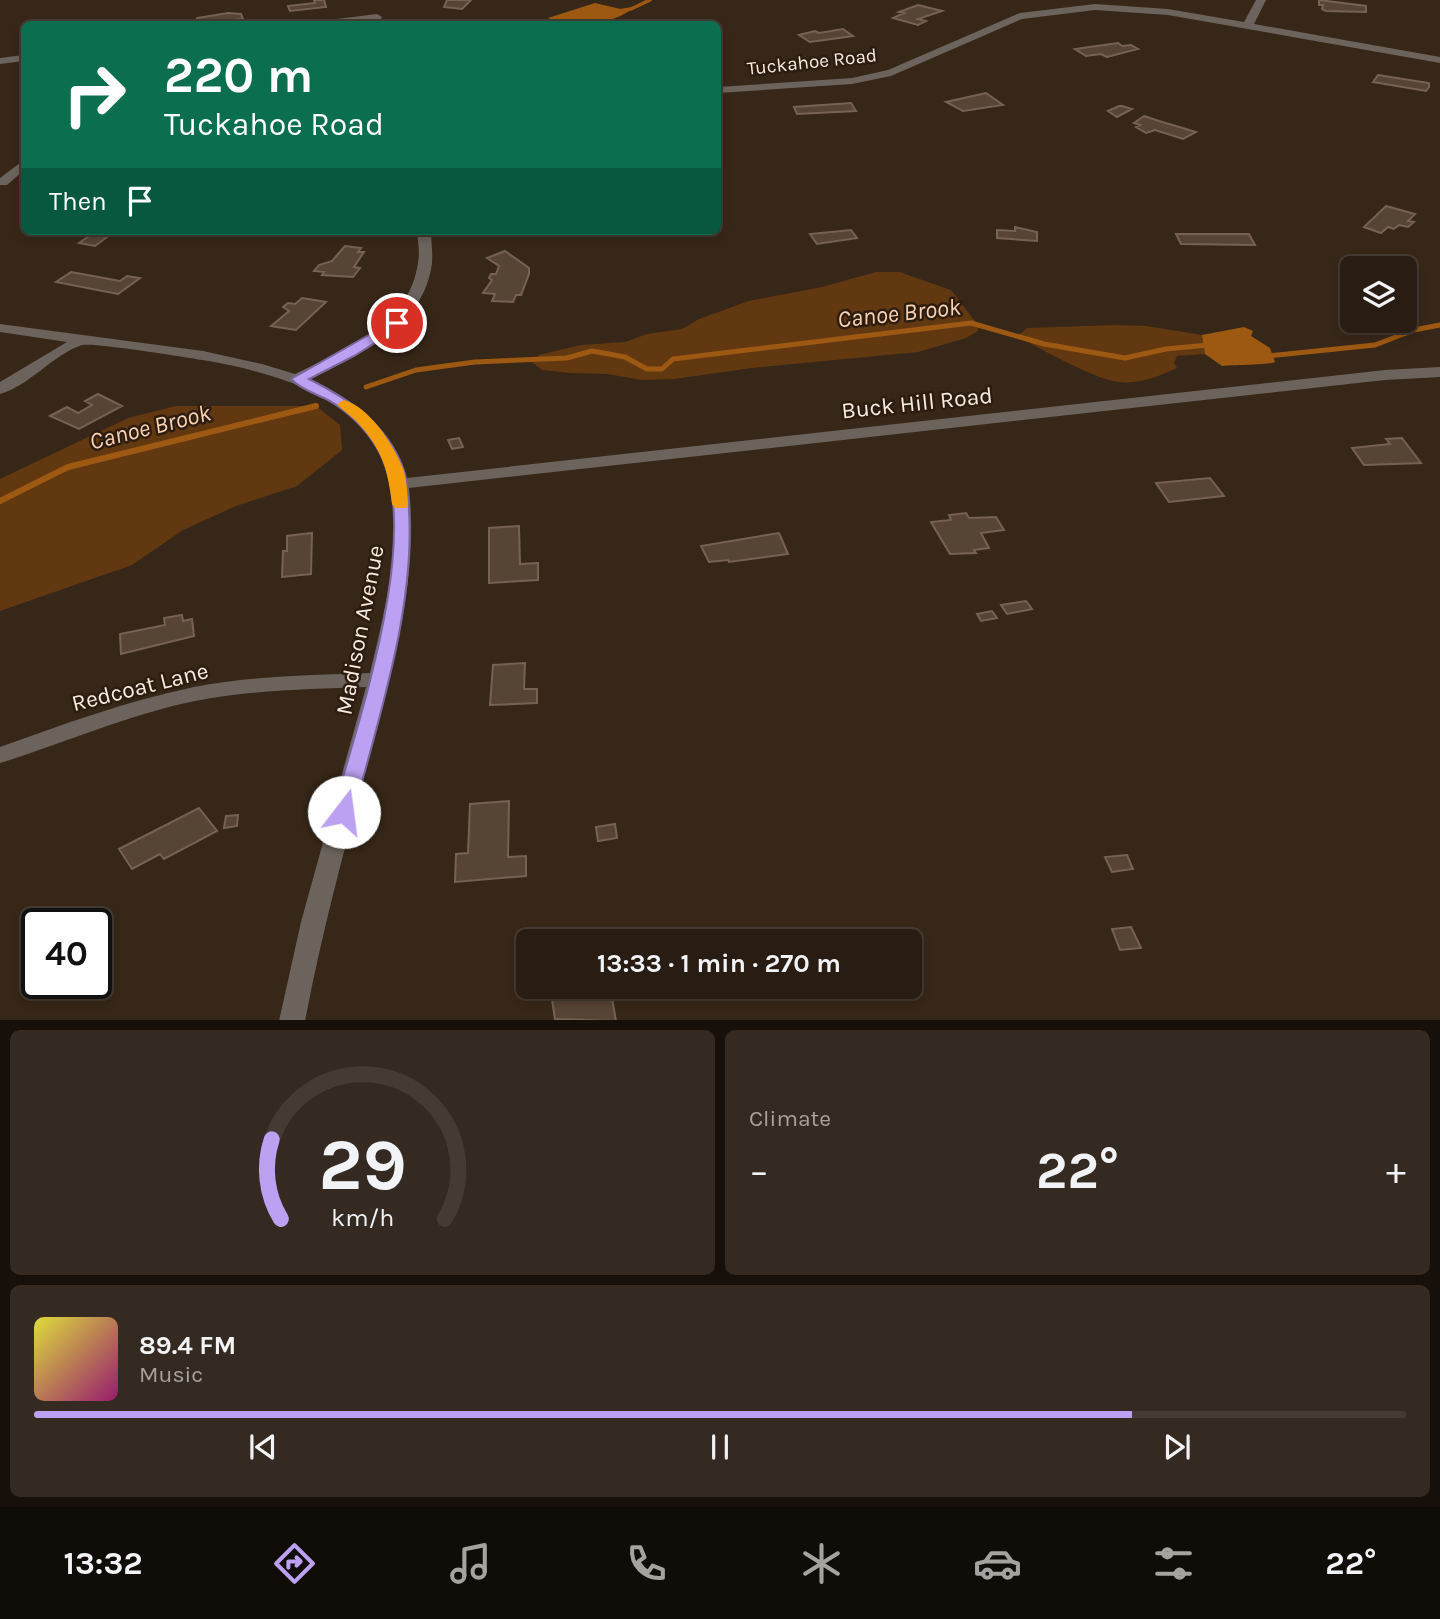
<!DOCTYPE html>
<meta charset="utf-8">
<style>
:root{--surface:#291d13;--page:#352a21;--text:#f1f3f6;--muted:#a5a2a0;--line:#453b33;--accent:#bca0f2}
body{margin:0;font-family:Karla,sans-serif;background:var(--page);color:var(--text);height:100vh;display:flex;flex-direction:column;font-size:26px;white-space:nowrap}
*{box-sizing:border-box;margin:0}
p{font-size:23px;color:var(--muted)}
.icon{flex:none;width:38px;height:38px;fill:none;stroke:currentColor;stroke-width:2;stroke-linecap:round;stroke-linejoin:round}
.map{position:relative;height:1020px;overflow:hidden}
.panel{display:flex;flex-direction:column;gap:10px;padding:10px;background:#17100a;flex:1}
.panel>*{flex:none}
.banner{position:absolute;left:21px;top:21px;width:700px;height:214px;border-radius:10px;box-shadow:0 4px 10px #0003,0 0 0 2px var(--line);background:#0b6e4f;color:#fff;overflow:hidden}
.controls{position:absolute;left:1340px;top:256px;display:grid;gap:14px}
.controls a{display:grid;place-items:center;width:77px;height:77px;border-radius:10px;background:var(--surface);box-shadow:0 4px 10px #0003,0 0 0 2px var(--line);font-size:35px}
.speed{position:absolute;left:21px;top:908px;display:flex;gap:14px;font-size:35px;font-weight:700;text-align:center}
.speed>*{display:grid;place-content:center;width:91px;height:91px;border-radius:50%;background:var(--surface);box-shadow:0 4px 10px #0003,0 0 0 2px var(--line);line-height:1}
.speed .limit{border:4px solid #111;border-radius:10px;background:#fff;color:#111}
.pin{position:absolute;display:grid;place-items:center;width:60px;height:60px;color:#fff;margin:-30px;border:4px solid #fff;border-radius:50%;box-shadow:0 2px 7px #0007}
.me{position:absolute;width:77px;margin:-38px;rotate:15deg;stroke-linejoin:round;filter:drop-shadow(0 0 5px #0008)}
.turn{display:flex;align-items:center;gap:24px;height:147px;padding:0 28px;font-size:32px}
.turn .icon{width:91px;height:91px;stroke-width:2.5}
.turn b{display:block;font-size:49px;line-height:60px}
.then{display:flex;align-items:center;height:66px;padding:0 28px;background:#0003;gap:14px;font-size:26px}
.big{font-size:52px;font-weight:700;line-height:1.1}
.panel .widget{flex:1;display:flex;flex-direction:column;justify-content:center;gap:10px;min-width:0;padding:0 24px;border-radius:10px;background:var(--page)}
.panel .dial{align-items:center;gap:0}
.dial svg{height:182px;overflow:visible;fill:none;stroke:var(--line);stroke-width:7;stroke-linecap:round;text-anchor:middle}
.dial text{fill:var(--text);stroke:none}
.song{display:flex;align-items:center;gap:21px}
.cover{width:84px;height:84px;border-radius:10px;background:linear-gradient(135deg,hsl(60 70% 55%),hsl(320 70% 35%))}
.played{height:7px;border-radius:4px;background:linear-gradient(90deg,var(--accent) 80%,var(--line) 80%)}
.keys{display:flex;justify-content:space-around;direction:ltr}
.heat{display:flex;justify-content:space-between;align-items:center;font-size:38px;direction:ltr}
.panel .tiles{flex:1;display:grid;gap:10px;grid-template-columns:1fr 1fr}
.widget:last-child{grid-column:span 2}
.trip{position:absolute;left:516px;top:929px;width:406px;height:70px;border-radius:10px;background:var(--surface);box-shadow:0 4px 10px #0003,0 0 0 2px var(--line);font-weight:700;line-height:70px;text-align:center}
.dock{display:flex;height:112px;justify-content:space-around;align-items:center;background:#100c08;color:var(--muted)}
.dock .icon{width:49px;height:49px}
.dock .selected{color:var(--accent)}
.dock b{font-size:32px;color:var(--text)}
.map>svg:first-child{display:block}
.green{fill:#623810}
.water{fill:#9d5912}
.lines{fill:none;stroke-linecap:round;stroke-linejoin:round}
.stream-far2{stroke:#9d5912;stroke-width:3.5}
.stream-far1{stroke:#9d5912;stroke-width:5}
.stream{stroke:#9d5912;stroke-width:6}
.building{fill:#564435;stroke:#756253;stroke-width:2}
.minor{fill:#6b635c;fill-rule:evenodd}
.route{fill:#bca0f2;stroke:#7a689d;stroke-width:2}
.slow{fill:#f59e0b}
.labels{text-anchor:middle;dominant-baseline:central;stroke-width:5;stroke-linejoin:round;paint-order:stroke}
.far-street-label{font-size:19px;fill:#f7ece3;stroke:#2d1d10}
.street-label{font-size:23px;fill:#f7ece3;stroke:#2d1d10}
.water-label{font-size:24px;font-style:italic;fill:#f9d2b4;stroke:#2d1d10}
</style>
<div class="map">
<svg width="1440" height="1021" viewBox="0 0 1440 1021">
<rect width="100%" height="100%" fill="#372719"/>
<path class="green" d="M876 272H899L951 290 978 325V331L966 338 918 352 752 368 674 379 642 380 607 374 571 373 542 370 532 362 539 355 581 345 625 342 647 334 682 329 699 319 749 301 822 287Z
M1116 325 1147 326 1202 335 1205 354 1177 356 1174 363 1177 368C1158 377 1135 386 1113 381 1093 377 1037 348 1018 336L1027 328Z
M176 406H316L340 425 342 450 297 486 236 506 183 530 132 565 0 611V479L128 418Z"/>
<path class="water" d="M595 3 629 11C612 24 567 29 548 18Z
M1244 327 1253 331 1251 336 1270 348 1275 362C1268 365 1234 365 1222 366L1205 354 1202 335Z"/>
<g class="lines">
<path class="stream-far2" d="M618 11 631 9 650 0
M544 24 562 20"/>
<path class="stream-far1" d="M1267 356 1375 345 1414 330 1440 325
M366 387 416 370 475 362 567 358 592 351 625 357 647 369H662L673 359 971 323 1044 344 1125 358 1166 349 1208 345"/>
<path class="stream" d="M0 501 68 467 316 406"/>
</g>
<path class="building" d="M314 0H324L326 7 290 11 288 6 315 3Z
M471 0 462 9 444 7 447 0Z
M1319 0 1366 6V12L1326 11 1322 9 1323 5H1319Z
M918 5 942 11 918 19 926 21 918 25 893 18 904 13 899 12Z
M228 13 241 14 243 19 211 23H198L197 18Z
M843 29 853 36 810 42 799 35 815 31 819 33Z
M1118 43 1122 46 1131 45 1138 49 1107 57 1101 54 1086 56 1075 49Z
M1378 75 1429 83V87L1426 91 1373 82Z
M986 93 1003 105 963 111 946 102Z
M851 103 856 111 797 114 794 107Z
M1119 106H1122L1132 109 1117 117 1108 111Z
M1144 116 1159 121 1196 132 1183 139 1155 130 1146 133 1136 127 1140 125 1134 123Z
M1386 206 1415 214 1408 221 1414 222 1408 227 1399 225 1394 229 1388 227 1381 233 1364 227Z
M1015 227 1037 232V241L997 238V230L1015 231Z
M851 230 857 238 817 244 810 234Z
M92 234 107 237 95 246 79 243Z
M1176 234H1249L1255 245 1181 244Z
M345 246 361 248 358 252H364L354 267 360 268 353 277 322 275 324 272 314 271 319 265 332 261Z
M505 251 529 268V274L521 295H516L513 302 492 301 495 294 483 293 492 280 489 278 491 274H496L499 266 487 258Z
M71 272 120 281 127 276 140 278 118 294 56 282Z
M302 298 326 302 296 330 271 326 289 311 283 307 288 303 295 304Z
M98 394 122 406 79 429 50 416 67 407 78 413 92 405 85 401Z
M459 438 463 447 452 449 448 440Z
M1402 438 1421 463 1364 465 1352 448 1390 444 1386 439Z
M1210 478 1224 496 1169 502 1156 483Z
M966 513 969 518 996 517 1004 530 981 533 989 548 974 550 976 553 950 554 931 522 951 520 949 515Z
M519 526 520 564 538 563V580L489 583V528Z
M312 533 311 574 282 577 283 551H287V536Z
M779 533 788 554 729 562 728 560 709 562 701 546Z
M1026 601 1032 609 1007 614 1001 605Z
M992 611 997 618 981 621 977 614Z
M182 615 183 621 192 619 194 636 121 654 120 634 165 625 164 618Z
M525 663 524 689H537V703L490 705 493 665Z
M509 801 508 857 526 856V876L455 882 456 854 468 853 470 804Z
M199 808 217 831 164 859 160 854 132 869 119 849Z
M238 815 237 826 224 828 226 816Z
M615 824 617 838 598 841 596 827Z
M1127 855 1133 869 1112 872 1105 857Z
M1131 927 1141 948 1120 950 1112 929Z
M697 931 698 942H681V932Z
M550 987H610L616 1021 555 1019Z"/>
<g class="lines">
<path class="minor" d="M1256 0H1266L1254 24 1440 57V63L1168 15 1095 10 1022 19 891 76 852 84 718 93V87L852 78 888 70 1020 13 1095 4 1168 9 1244 22Z
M377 14 382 17 381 19 340 24H315L320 21Z
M24 55V61L0 64V58Z
M24 160V170L7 185H0V178Z
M417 231H431C431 241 433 253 432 263 424 327 360 354 309 380 352 397 395 431 407 478L1385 370 1440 367V377L1385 380 409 488C419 578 392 670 369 756 346 844 322 931 305 1021H279L301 922 366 687C310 689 250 690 195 701 127 715 65 743 0 763V747C64 724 127 701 194 687 251 676 312 675 370 673 384 613 407 528 388 468 364 397 274 373 209 361 191 358 93 342 82 345 54 354 29 386 0 394V382L67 342 0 332V324L203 351 262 364 295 374C345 350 409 326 418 263 420 253 418 241 417 231Z"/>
</g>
<path class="route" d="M397 319 402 320V326L354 356 309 379C349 399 387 424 403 468 408 481 408 496 409 510 415 609 379 716 354 812L351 817 344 819 336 817 333 812C357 724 426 528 377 448 366 429 348 411 328 400 316 394 300 389 291 379Z"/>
<path class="slow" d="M344 400C369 407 392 443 402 466 407 477 407 492 408 504L406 508H395L392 504C388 470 382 449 358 423 352 416 343 411 337 404Z"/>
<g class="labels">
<g class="far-street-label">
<text transform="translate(812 62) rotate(-6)">Tuckahoe Road</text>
</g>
<g class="street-label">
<text transform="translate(917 403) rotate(-6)">Buck Hill Road</text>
<text transform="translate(360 630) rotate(-79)">Madison Avenue</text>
<text transform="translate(140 687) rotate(-14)">Redcoat Lane</text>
</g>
<g class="water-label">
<text transform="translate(899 313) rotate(-6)">Canoe Brook</text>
<text transform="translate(150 427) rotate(-14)">Canoe Brook</text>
</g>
</g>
</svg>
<div class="controls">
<a><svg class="icon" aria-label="layers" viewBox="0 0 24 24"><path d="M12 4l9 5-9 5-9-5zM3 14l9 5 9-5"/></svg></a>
</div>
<div class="speed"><div class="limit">40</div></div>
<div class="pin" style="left:397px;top:323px;background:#d93025"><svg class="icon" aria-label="arrive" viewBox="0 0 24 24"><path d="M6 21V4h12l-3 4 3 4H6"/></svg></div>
<svg class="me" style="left:344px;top:812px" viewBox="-20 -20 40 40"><circle r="19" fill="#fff"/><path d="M0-13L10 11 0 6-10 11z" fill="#bca0f2"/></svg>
<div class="trip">13:33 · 1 min · 270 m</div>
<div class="banner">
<div class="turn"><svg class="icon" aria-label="right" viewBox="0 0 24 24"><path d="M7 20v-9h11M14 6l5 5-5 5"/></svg><div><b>220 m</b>Tuckahoe Road</div></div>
<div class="then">Then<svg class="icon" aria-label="arrive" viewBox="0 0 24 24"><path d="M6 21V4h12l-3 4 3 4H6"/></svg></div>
</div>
</div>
<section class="panel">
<div class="tiles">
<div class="widget dial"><svg viewBox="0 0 100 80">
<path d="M14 69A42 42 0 1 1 86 69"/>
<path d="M14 69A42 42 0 0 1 10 34" stroke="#bca0f2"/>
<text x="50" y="56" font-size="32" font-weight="700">29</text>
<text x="50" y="72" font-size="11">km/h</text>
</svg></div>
<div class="widget"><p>Climate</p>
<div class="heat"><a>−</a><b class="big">22°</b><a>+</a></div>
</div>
<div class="widget">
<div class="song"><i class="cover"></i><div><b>89.4 FM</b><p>Music</p></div></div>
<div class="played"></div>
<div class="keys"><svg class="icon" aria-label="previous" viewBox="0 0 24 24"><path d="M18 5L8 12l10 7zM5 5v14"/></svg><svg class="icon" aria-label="pause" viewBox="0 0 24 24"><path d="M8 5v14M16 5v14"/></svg><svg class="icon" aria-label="next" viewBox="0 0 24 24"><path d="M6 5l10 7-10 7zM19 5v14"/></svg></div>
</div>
</div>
</section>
<nav class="dock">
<b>13:32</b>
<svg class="icon selected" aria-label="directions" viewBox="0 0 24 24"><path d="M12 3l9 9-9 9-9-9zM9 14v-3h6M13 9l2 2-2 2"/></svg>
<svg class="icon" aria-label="music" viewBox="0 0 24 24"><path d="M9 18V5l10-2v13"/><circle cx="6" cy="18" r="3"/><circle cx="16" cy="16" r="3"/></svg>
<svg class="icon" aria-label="phone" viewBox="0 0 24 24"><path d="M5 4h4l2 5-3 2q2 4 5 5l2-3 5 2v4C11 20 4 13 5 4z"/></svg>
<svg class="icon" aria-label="climate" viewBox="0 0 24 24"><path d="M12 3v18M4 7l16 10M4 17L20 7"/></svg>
<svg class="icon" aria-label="car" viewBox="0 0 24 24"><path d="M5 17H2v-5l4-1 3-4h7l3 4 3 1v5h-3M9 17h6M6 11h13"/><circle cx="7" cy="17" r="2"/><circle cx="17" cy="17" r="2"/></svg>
<svg class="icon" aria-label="filters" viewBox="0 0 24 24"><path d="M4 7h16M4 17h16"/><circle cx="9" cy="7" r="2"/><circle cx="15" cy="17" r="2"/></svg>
<b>22°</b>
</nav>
